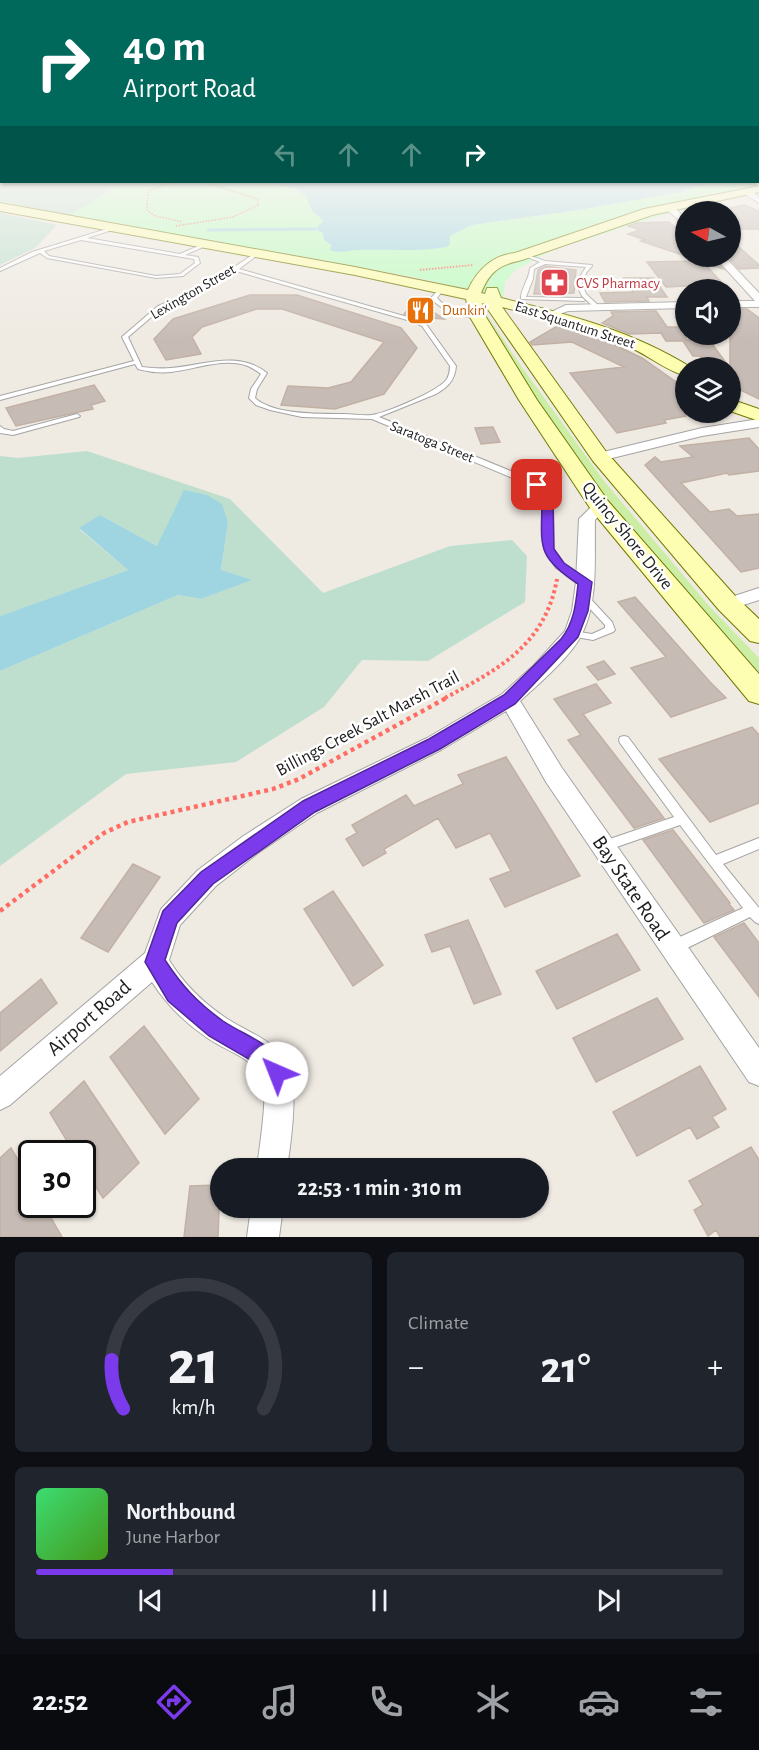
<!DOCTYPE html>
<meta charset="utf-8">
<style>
:root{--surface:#171b24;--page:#20242c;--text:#f1f3f6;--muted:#9ea1a6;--line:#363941;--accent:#7c3aed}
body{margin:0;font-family:"Alegreya Sans",sans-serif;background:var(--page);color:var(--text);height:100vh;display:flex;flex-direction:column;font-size:22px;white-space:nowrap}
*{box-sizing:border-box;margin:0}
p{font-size:20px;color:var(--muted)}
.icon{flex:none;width:33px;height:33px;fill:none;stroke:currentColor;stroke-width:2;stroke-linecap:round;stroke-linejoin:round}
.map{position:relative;height:1237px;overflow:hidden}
.panel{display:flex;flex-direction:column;gap:15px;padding:15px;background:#0d0f14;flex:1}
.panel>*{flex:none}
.guide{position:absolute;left:0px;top:0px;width:759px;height:183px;box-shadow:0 2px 4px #0004;background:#00695c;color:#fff;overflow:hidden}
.needle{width:39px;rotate:278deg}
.controls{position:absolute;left:675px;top:201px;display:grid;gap:12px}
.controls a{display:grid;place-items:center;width:66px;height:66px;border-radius:50%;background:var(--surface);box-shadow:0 2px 4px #0004;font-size:30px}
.speed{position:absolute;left:18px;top:1140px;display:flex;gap:12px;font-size:30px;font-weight:700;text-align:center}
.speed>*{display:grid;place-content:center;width:78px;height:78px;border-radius:50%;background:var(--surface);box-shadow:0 2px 4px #0004;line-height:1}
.speed .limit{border:3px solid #111;border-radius:9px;background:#fff;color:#111}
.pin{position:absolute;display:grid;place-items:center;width:51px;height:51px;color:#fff;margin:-26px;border-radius:12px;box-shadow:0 3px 9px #0006}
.me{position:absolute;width:66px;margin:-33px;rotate:316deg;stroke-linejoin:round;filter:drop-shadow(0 0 4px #0008)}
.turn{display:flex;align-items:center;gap:21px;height:126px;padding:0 24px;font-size:27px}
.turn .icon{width:78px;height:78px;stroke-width:2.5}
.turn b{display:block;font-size:42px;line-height:51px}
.lanes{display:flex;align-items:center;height:57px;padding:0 24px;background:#0003;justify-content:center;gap:30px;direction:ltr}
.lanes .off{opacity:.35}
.big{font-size:45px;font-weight:600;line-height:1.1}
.panel .tile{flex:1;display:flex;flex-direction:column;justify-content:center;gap:9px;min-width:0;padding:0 21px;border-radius:9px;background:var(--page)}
.panel .dial{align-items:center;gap:0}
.dial svg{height:156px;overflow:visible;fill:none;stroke:var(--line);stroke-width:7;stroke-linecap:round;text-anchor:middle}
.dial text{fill:var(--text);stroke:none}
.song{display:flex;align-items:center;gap:18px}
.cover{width:72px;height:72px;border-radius:9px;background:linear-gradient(135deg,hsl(140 70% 55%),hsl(100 70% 35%))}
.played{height:6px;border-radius:3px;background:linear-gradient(90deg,var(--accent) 20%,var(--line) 20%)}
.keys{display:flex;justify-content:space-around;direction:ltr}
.heat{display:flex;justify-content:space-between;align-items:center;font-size:33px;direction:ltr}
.panel .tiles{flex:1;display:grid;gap:15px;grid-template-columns:1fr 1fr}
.tile:last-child{grid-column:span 2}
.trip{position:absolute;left:210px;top:1158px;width:339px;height:60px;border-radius:30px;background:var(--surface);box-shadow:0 2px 4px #0004;font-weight:600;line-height:60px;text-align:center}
.tab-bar{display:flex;height:96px;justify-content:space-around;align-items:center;background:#090b0e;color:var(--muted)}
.tab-bar .icon{width:42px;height:42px}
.tab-bar .current{color:var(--accent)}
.tab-bar b{font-size:27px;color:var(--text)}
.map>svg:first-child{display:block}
.grass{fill:#cceea4}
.wetland{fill:#bedfce}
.park{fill:#bcfdbe}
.water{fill:#9fd5e1}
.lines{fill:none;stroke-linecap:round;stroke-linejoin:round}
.stream{stroke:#9fd5e1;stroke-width:3}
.building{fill:#c7bcb5;stroke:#c2b0a4;stroke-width:1.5}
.lane-casing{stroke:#a4a4a4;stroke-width:2}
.street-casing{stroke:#a4a4a4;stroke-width:2}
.secondary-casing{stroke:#717900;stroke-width:2}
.path-far3{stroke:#ff6d64;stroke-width:1.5;stroke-dasharray:1.5 1.5;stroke-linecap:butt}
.path-far2{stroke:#ff6d64;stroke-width:2;stroke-dasharray:1.5 1.5;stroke-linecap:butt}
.path-far1{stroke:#ff6d64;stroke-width:4;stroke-dasharray:3 3;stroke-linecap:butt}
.path{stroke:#ff6d64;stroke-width:4.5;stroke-dasharray:4 4;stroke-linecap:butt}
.lane{fill:#fff;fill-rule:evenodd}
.street{fill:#fff;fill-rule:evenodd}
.secondary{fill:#fefeb2;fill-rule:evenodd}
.route{fill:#7c3aed;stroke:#51269a;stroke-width:1.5}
.labels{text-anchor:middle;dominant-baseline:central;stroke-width:5;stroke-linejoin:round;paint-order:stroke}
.far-health-label{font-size:15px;fill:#be3a42;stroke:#fff;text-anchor:start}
.far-street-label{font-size:15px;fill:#1d1d1d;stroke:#fff}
.far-food-label{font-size:15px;fill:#c56008;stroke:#fff;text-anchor:start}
.street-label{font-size:18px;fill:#1d1d1d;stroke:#fff}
.near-street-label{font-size:21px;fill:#1d1d1d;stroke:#fff}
</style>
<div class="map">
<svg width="759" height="1237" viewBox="0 0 759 1237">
<rect width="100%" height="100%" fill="#efeae2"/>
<path class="grass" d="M483 308 514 356 604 481 710 607 759 658V673C702 612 645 549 594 482 552 428 517 368 483 308Z"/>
<path class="wetland" d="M0 167 2 182H150L69 216 0 201Z
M0 213 57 225 35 248 0 265Z
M87 451 230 499 323 593 450 546 512 540 527 556 525 602 428 661 362 660 324 707 236 762 126 774 0 866V671L178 595 201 599 251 580 221 571 228 523 157 546 100 515 79 529 128 570 0 616V456L18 458Z"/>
<path class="park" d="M758 175 759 193 679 210 555 249 515 270 505 282 503 297 414 277 290 254 163 235 69 216 123 182H264L299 190 307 198 312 211 324 222 316 228 323 233 327 243 331 245V250L339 252 354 250 441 248 450 242V236L472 225 585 209 680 192 710 182H758Z"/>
<path class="water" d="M264 182H710L680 192 585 209 472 225 450 236V244L447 247C418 252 387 249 358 250 348 250 340 254 330 250L331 245 324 240 323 233 315 229 324 221 312 211 307 198 299 190Z
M184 490 207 495 222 504 228 523 221 570 252 580 201 599 178 595 0 671V616L128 570 79 528 100 515 157 546Z"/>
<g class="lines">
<path class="stream" d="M208 230 315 229"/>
</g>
<path class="building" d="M744 205 759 211V229H730V208Z
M669 222 686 238V256H712L723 269 703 262 723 284 666 287 647 262 700 261 641 241 645 240 628 234 640 230 628 226 636 223Z
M730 239 759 265V268L739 269 728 256H730Z
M545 266 576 270 574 293 534 294 538 270Z
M624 278H654L667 297H647L649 301 605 302 600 293 633 292Z
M250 295H297L401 328 417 348 384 394 335 409 281 405 288 386 328 388 351 382 384 342 282 309H257L202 327 192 337 201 354 166 360 154 339 173 319Z
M415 300 444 319 417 317 404 314Z
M730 309H747L759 318V399L730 385Z
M656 311 667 327H686V340H709L730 368H708L700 356H693L683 341H666L661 333 629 334 602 323 613 316 611 312Z
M559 325 600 338 642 358 682 386 686 389V416L664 420 666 423 617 433 570 373 624 367 572 342 532 345 530 342Z
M94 385 105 401 91 405 93 409 79 412 16 426 6 408Z
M493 427 500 442 481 444 475 428Z
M749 438 759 449V471L729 475 727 473 681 483 710 512 729 509 737 516 759 514V568L741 572 645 465 655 457 661 462 693 457 680 446Z
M635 597 710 682 726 698 671 717 631 668 666 657 618 602Z
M604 661 615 674 598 680 587 667Z
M596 684 611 703 583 714 664 818 634 828 568 740 581 735 554 699Z
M752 727 759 735V803L710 822 659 759Z
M506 757 580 876 505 907 490 879 511 871 490 833 456 848 438 818 384 849 386 853 363 866 346 839 357 833 352 825 406 795 414 806 463 784 458 775Z
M673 830 730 903 729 904 734 910 704 923 643 840Z
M133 864 160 877 108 952 81 938Z
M333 891 383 965 353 986 304 909Z
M468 920 501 994 474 1004 450 946 432 952 425 935Z
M744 923 759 943V997L714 937Z
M617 934 640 970 557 1009 536 971Z
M41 979 57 1003 0 1051V1013Z
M657 998 683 1039 596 1082 573 1038Z
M144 1026 199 1099 165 1134 110 1057Z
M700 1066 726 1109 712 1117 719 1127 697 1139 690 1127 637 1156 613 1112Z
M84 1081 139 1163 103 1198 82 1165V1154H75L50 1113Z
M751 1147 759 1160V1237H720L716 1230 708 1236 694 1210 703 1205 689 1181Z
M11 1148 32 1184V1204H43L62 1237H0V1158Z
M220 1185 218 1237H184L190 1186Z"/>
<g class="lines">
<defs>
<path id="lane" d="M110 228 112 230 87 238 180 254 203 244 205 246 185 255 198 257 200 263 183 276 156 278 47 258 40 253 0 271V268L32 252ZM81 240 194 259 195 263 180 274 156 276 49 256 44 251Z
M255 253 259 254 239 269 418 320 426 324 456 366C455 380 448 387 436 394L379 417 540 483 552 496V549L562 564 588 580 589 582 588 584H582L556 568 544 549V496L534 487 372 419 302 417 270 410 256 405 249 398 251 389 261 374C257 371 252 368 248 366 224 357 196 369 171 372 160 373 149 372 138 369L135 364 0 400V396L134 361 122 337 123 336 158 306 205 287ZM236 271 414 322 422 326 450 366C450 371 449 375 447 379 439 391 386 413 372 415 364 416 353 414 344 414 321 414 273 415 255 398L257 389 267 373C238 350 204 365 171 368 161 369 152 368 142 367L128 337 162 308 209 289Z
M522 253 545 261 592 265V266L586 273 582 283 586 294 599 306V308H595L582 296 576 283 586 267 545 264 534 269 533 279 526 297 582 298 585 300 584 301 521 299C520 290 529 280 530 268L540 262 522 255Z
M441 287 444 289 437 298C448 311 464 313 480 316V318C462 318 443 312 431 298Z
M77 414 80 416 79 417 13 435 0 433V426L4 429 13 431Z
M584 594 587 595 612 622 615 630 613 632 593 640 570 636 568 634 573 631 592 634 605 628V625L581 599 580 597 581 595Z
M624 736 628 737 716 855 759 838V849L723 864 759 908V924L755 922 750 917 679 952 674 953 669 952 668 947 669 942 743 908 680 825 605 851 601 850 599 846 601 842 674 817 620 743 619 740 620 737Z"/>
<path id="street" d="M743 189H749L759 197V203L743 193Z
M666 205H672L686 219V226L666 209Z
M714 256H724L759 293V307H730V301H755Z
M686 302V308L568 311 552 317 547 314 566 305Z
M759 419V427L702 436 600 461 593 457 595 454 702 428Z
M600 501 608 506 595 520C594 557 599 602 581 636 570 657 539 684 520 701L562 768 759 1048V1086L749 1082 546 782 506 711 441 750 317 813 258 853 216 886 180 925 169 960C184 984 202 1002 226 1018 248 1033 284 1043 291 1073 297 1098 291 1142 287 1168H257C259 1150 269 1091 262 1077 252 1057 223 1050 206 1037 184 1022 166 1004 152 982L10 1105 0 1110V1076L145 953 161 909 198 870 242 837 301 799 427 738 502 694 534 665 565 631 572 611 576 582 579 519 595 503Z
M759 588V600L728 610 722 608 719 604 722 600Z
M251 1208H283L279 1237H247Z"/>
<path id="secondary" d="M759 186V192L652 215 522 260C499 265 490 271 481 293L485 294 487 288H497L501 298C568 314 633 331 692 368H686V376C666 371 647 354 627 346 587 329 545 318 502 307L607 453 737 598 759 619V643L750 641 719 610 593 461 487 308V304L482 303 486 317 537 400 608 501 759 674V704L749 701 592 511 519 400 470 317 466 299 355 275 0 211V203L355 267 468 290C477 270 493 255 515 253L644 209Z
M730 399 759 409V421L730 411Z"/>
</defs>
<use href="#lane" class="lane-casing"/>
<use href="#street" class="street-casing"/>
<use href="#secondary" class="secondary-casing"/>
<path class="path-far3" d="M182 182 165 184 148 191 147 210 155 216 183 222
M176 226 233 217 258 205V200L254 198 206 182"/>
<path class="path-far2" d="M420 270 473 265"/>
<path class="path-far1" d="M445 698C499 669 545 645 557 579"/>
<path class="path" d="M0 911 104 833 128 822 273 789 299 779 448 697"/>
<use href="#lane" class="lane"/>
<use href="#street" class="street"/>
<use href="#secondary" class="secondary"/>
</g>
<linearGradient id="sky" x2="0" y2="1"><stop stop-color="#8bc1e5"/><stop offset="0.49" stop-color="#f8f6f2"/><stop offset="1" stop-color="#f8f6f2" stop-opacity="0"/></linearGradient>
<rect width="759" height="340" fill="url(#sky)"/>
<path class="route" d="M537 481 541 482 553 496 554 549 564 563 592 582 588 611 578 637 515 704 440 749 315 812 213 884 177 923 165 960C182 986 198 1003 223 1021 247 1037 276 1044 288 1073L285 1080 277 1084 269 1080 254 1062 209 1036 168 1001 145 962 163 911 201 872 303 801 429 739 504 695 561 639C574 623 576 603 578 584 534 555 542 545 542 497L531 485Z"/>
<defs>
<symbol id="pharmacy-square" viewBox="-11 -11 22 22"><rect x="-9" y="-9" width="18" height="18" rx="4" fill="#e0444e" stroke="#fff"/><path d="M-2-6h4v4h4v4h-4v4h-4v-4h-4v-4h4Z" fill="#fff"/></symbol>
<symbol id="restaurant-square" viewBox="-11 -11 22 22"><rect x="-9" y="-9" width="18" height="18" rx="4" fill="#e8710a" stroke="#fff"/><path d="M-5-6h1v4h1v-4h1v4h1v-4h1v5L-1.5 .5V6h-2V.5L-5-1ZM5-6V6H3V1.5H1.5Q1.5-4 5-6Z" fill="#fff"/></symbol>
</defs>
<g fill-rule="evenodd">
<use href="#pharmacy-square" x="538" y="266" width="33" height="33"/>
<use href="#restaurant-square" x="404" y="294" width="33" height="33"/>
</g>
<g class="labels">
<g class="far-health-label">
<text x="576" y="283">CVS Pharmacy</text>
</g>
<g class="far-street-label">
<text transform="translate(193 292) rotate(-30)">Lexington Street</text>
<text transform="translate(575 325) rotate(18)">East Squantum Street</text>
<text transform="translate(432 442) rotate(22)">Saratoga Street</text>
</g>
<g class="far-food-label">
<text x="442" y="310">Dunkin'</text>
</g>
<g class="street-label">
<text transform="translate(627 536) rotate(51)">Quincy Shore Drive</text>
<text transform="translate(368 724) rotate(-28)">Billings Creek Salt Marsh Trail</text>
</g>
<g class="near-street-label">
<text transform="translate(631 888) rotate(56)">Bay State Road</text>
<text transform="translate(89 1018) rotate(-41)">Airport Road</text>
</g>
</g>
</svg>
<div class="controls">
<a><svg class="needle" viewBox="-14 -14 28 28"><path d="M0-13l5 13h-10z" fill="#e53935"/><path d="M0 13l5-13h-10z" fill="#9ea1a6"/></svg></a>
<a><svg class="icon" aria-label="sound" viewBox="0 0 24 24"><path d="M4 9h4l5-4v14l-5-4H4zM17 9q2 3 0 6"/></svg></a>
<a><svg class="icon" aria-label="layers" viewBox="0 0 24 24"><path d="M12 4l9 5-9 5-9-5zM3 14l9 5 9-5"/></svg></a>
</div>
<div class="speed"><div class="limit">30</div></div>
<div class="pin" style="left:537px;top:485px;background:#d93025"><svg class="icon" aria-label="arrive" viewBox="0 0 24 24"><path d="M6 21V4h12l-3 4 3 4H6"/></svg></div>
<svg class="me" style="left:277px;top:1073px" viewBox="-20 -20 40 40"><circle r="19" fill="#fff"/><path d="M0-13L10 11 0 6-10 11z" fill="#7c3aed"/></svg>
<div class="trip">22:53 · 1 min · 310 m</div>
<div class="guide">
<div class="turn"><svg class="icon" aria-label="right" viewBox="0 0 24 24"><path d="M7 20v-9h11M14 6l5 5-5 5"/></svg><div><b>40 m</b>Airport Road</div></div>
<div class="lanes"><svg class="icon off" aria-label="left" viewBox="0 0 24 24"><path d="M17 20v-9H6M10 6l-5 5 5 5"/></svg><svg class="icon off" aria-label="ahead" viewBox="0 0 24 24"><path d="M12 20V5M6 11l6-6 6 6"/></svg><svg class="icon off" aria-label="ahead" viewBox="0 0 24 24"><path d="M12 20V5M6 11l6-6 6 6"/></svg><svg class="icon" aria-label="right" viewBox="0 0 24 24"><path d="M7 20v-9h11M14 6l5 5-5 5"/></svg></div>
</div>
</div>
<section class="panel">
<div class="tiles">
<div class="tile dial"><svg viewBox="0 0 100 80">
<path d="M14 69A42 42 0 1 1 86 69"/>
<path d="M14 69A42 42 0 0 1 8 44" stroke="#7c3aed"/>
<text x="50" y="56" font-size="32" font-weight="700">21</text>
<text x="50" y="72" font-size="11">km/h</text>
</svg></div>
<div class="tile"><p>Climate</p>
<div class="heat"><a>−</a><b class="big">21°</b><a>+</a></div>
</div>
<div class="tile">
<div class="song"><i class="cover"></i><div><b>Northbound</b><p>June Harbor</p></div></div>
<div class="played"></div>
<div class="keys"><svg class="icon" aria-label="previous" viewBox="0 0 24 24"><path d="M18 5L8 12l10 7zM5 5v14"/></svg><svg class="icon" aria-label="pause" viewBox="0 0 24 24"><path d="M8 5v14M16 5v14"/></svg><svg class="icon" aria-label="next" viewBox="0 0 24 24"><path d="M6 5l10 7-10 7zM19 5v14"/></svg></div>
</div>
</div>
</section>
<nav class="tab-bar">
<b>22:52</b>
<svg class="icon current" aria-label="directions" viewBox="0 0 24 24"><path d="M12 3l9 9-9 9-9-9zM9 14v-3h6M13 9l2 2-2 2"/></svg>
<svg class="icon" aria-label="music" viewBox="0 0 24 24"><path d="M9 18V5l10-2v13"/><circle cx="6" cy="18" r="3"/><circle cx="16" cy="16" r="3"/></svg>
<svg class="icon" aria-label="phone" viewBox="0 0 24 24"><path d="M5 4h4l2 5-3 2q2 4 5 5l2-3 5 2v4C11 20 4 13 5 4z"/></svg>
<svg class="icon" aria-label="climate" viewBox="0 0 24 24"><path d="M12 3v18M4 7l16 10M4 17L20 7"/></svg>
<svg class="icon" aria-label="car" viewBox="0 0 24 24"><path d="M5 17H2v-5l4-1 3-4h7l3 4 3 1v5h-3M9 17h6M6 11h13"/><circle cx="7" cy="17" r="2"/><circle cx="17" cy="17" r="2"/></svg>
<svg class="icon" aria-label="filters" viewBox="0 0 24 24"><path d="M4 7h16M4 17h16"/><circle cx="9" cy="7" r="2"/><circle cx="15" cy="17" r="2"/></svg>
</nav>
